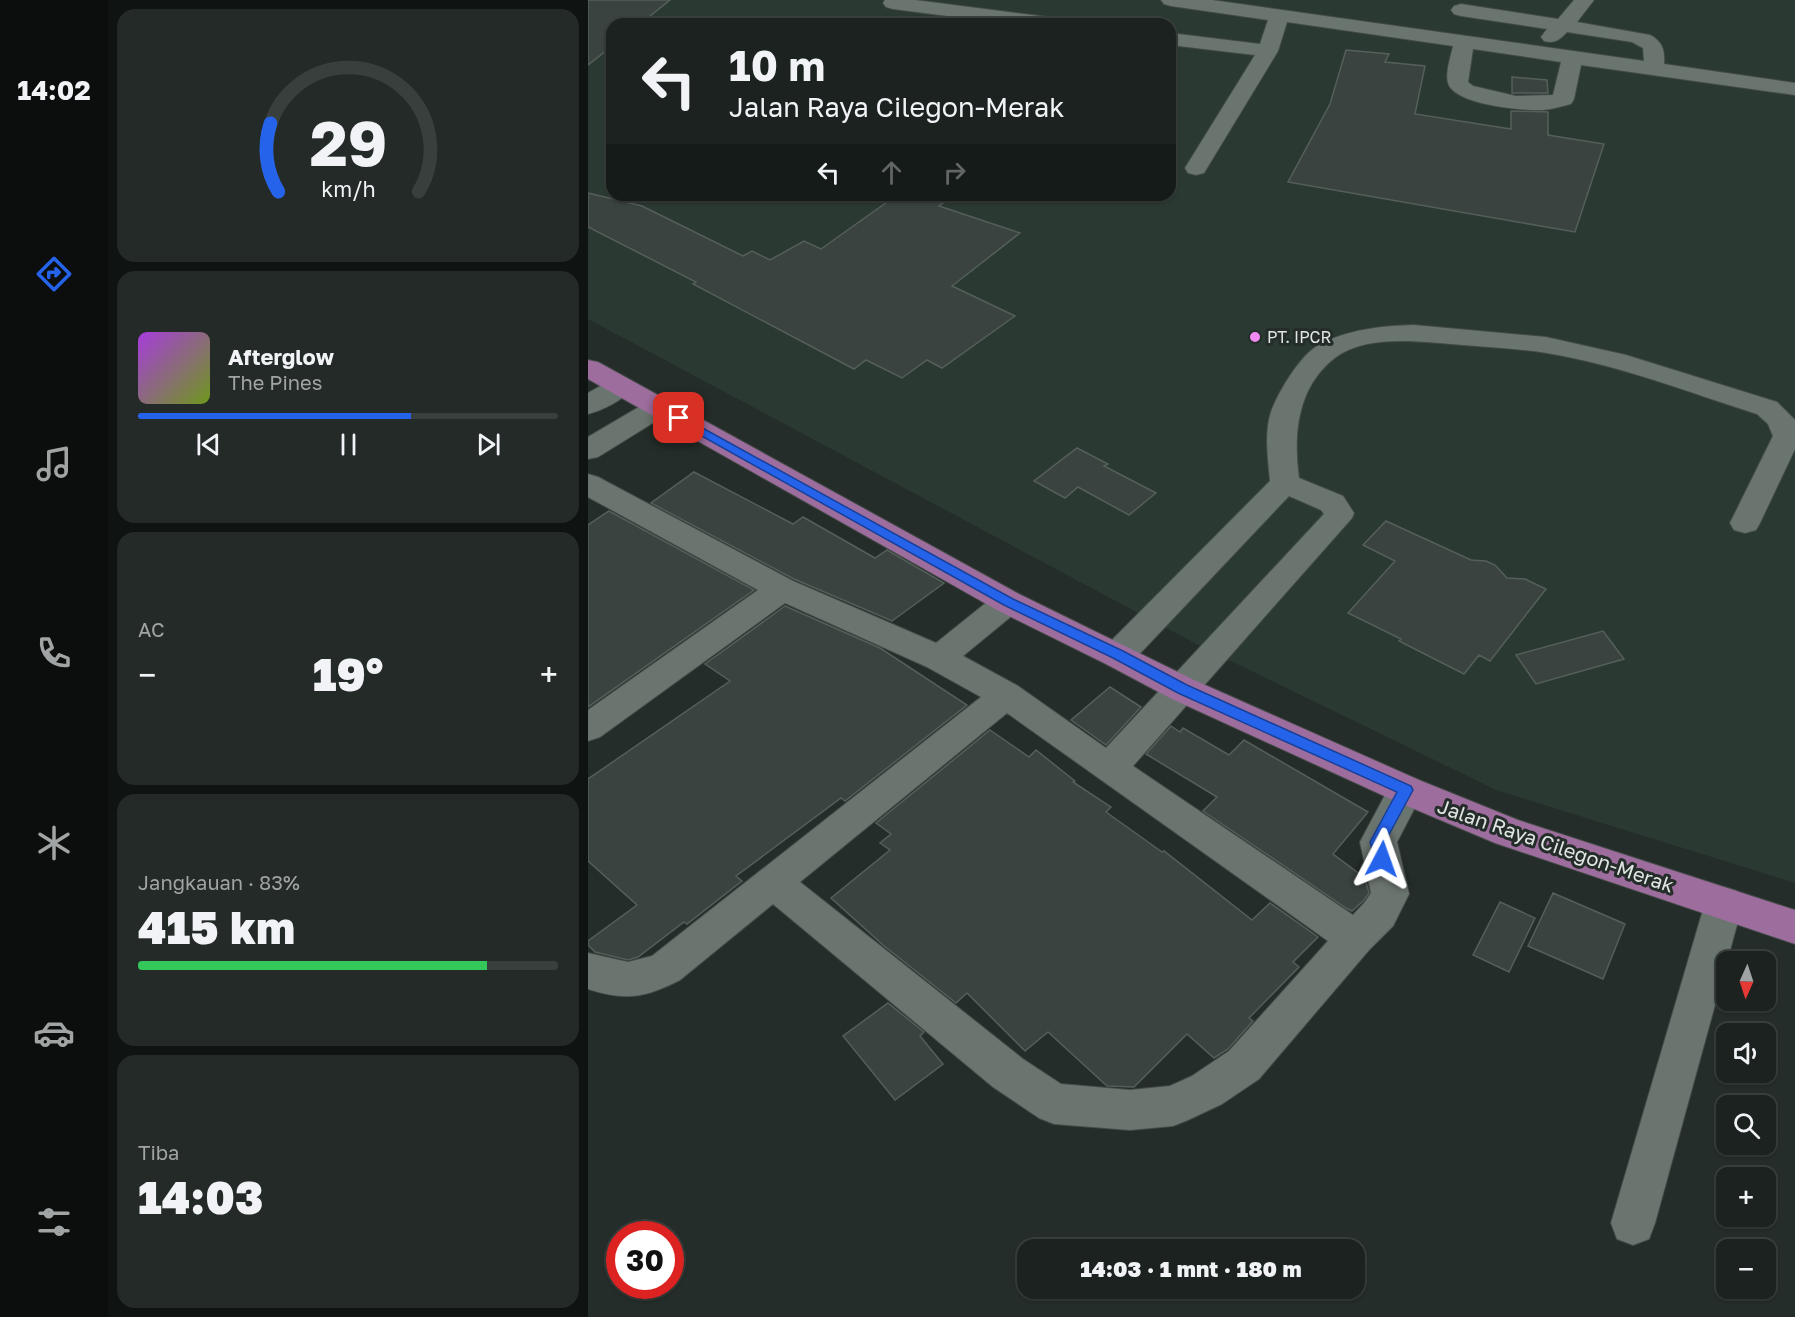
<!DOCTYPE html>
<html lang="id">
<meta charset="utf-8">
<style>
:root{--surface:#1b221f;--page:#242a28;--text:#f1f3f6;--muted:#a0a4a4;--line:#393f3d;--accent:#2563eb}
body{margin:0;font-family:"Golos Text",sans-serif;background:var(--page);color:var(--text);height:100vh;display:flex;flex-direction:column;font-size:22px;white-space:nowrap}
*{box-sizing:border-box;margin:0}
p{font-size:20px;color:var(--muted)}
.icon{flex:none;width:33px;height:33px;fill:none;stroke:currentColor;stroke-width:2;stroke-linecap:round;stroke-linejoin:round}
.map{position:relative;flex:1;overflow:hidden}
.drawer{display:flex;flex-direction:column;gap:9px;padding:9px;background:#0f1311;width:480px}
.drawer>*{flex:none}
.top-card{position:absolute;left:18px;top:18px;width:570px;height:183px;border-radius:18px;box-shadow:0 2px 4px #0004,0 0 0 2px var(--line);background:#1b221f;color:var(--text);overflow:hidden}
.needle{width:39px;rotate:183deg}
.fabs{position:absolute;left:1128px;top:951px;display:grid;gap:12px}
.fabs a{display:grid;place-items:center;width:60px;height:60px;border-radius:12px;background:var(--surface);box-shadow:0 2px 4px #0004,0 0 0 2px var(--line);font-size:30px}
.speed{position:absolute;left:18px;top:1221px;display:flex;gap:12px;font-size:30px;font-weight:700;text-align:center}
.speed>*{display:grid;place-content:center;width:78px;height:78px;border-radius:50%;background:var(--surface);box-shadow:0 2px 4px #0004,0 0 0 2px var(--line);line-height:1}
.speed .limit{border:9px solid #d22;background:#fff;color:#111}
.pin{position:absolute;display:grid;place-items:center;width:51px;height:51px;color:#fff;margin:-26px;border-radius:12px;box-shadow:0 3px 9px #0006}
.me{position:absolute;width:66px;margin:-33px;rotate:4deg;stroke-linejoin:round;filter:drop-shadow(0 0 4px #0008)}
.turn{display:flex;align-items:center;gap:21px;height:126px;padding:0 24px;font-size:27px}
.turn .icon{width:78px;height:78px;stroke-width:2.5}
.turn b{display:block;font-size:42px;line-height:51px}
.lanes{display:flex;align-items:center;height:57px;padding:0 24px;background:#0003;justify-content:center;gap:30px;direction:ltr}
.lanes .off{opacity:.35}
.big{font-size:45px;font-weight:800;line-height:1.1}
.drawer .widget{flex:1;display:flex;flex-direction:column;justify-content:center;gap:9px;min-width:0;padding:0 21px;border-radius:18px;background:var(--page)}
.drawer .dial{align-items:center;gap:0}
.dial svg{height:156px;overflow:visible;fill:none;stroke:var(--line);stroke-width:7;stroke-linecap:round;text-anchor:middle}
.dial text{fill:var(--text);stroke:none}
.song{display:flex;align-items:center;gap:18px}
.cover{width:72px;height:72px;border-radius:9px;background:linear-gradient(135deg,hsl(280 70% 55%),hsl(80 70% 35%))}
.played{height:6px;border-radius:3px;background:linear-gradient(90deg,var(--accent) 65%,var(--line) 65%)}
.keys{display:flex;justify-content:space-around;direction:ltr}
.heat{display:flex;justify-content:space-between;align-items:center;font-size:33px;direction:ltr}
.charge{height:9px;border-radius:4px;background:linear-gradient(90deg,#34c759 83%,var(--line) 0)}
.trip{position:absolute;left:429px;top:1239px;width:348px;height:60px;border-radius:18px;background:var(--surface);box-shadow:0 2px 4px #0004,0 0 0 2px var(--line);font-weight:800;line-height:60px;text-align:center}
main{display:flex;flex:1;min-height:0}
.tabs{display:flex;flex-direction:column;width:108px;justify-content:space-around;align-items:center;background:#0b0e0c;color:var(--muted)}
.tabs .icon{width:42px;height:42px}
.tabs .current{color:var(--accent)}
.tabs b{font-size:27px;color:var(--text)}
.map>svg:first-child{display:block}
.built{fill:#2a3932;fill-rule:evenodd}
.building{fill:#3a433f;stroke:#555f5a;stroke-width:1.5}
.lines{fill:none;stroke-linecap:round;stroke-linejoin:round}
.minor-casing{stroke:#444b48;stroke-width:2}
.highway-casing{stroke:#444b48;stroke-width:2}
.minor{fill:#6b7570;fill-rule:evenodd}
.highway{fill:#9d6d9d;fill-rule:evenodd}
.route{fill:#2563eb;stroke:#184099;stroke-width:1.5}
.poi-dot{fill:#f28af3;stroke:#242d29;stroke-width:2}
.labels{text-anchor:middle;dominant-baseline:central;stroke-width:6;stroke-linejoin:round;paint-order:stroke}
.far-poi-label{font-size:16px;fill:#e0e6e3;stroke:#242d29;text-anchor:start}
.street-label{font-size:20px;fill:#e0e6e3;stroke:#242d29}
</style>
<main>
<nav class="tabs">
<b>14:02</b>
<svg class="icon current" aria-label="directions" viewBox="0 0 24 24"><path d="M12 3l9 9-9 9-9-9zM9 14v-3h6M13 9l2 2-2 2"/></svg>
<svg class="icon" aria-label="music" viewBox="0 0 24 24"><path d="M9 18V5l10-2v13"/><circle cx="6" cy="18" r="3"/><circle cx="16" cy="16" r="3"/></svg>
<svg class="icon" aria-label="phone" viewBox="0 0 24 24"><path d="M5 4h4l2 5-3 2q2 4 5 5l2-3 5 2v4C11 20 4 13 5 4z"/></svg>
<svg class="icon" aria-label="climate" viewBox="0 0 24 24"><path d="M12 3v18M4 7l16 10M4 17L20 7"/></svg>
<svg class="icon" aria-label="car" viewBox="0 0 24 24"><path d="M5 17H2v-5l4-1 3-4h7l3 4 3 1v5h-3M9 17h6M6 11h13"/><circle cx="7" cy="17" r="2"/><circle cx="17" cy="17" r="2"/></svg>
<svg class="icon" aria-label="filters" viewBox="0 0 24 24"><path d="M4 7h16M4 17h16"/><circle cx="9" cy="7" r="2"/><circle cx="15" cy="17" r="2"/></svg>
</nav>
<section class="drawer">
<div class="widget dial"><svg viewBox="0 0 100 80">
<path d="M14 69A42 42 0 1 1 86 69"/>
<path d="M14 69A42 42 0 0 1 10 34" stroke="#2563eb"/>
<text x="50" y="56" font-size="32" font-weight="700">29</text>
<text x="50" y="72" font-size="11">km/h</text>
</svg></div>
<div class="widget">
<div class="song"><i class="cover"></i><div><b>Afterglow</b><p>The Pines</p></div></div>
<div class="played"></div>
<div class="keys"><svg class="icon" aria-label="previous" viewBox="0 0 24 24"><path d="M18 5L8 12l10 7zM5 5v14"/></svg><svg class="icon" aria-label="pause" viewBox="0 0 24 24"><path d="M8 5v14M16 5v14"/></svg><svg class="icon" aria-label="next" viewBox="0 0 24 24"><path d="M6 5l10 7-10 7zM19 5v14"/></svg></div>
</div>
<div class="widget"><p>AC</p>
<div class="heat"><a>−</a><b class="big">19°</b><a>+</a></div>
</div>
<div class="widget"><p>Jangkauan · 83%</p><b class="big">415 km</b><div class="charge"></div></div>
<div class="widget"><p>Tiba</p><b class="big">14:03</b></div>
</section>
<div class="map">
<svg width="1207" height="1317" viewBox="0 0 1207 1317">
<rect width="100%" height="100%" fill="#242d29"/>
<path class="built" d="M0 0H1207V883L908 790 612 646 0 319ZM24 24H582V195H24Z"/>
<path class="building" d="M0 0H82L52 24H24V46L0 65Z
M758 50 801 54 797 62 837 66 827 114 923 129V111L960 112V135L1016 144 987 232 700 182 742 104Z
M924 77 959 80 960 93H924Z
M0 193 54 206 155 256 164 251 182 260 216 241 233 249 309 195H366L351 206 432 233 364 286 427 316 354 368 339 360 314 378 278 360 266 369 105 284 108 282 0 227Z
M489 448 520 464 516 466 568 493 541 515 490 487 477 498 446 481Z
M106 472 205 524 215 517 287 558 299 550 356 583 304 621 206 579 63 503Z
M21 511 166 590 0 707V525Z
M798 521 883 560 898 561 907 565 919 578 937 579 958 589 902 661 891 655 876 674 811 641 813 639 760 613 807 561 775 545Z
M197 606 292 648 379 705 257 801 253 798 148 876 154 881 99 924 96 922 50 957 40 960 7 952 0 945V941L49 905 0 861V779L142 681 117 664Z
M1015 631 1036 659 948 684 928 655Z
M522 687 553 707 518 745 483 720Z
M583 726 592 732 595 728 641 755 656 740 780 812 745 854 777 878 781 893 776 900 764 911 758 908 615 811 629 797 558 754Z
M402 730 441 757 448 750 487 781 485 782 523 807 518 812 574 852 576 851 664 920 682 903 730 937 705 962 711 967 661 1018 665 1021 640 1049 626 1058 599 1034 546 1087 519 1086 460 1032 437 1051 379 993 368 1003 295 945 243 898 302 850 292 843 303 834 288 823Z
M965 893 1037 924 1015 979 940 946Z
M912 902 947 918 921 972 885 955Z
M300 1003 336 1032 332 1036 355 1064 307 1100 255 1036Z"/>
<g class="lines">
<defs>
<path id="minor" d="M297 0H327L468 18 475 20 478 24H422L305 9 298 7 295 3Z
M573 0H624L1056 61 1055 48 1044 42 979 32C971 40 967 44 956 41L953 37 959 29 873 16 866 14 863 10 866 6 873 4 970 19 986 0H1006L989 22 1062 35C1075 42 1077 51 1076 64L1207 83V95L993 65 986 99 983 104C974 106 965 109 955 110 936 111 866 105 860 83 857 72 863 56 865 46L699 22 690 51 619 168 616 173 608 175 600 173 597 168 667 55 582 45V33L672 44 680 20 583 6 576 4ZM885 49 973 62 965 95 928 96 885 86 880 82Z
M826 325 958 337 1038 355 1189 402 1207 420V449L1172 523 1168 530 1157 533 1146 530 1142 523 1185 436 1180 424 1169 414C1100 392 1031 365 959 353 928 348 895 347 863 344 829 341 778 335 748 357 709 386 705 435 711 478L755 496 766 513 764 518 545 766 765 915 777 902 783 893 772 842 805 780 818 776 831 780 836 790 809 842 821 894 805 926 781 950 671 1079 634 1104 600 1120 585 1126 542 1130 466 1124 451 1118 405 1087 185 904 92 980C57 998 37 1001 0 989V953L40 962 64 956 393 697 339 667 197 603 12 737 0 741V710L170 590 0 497V474L10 477 205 581 348 643 409 594 420 591 431 594 436 602 431 610 375 656 430 686 518 748 736 514 733 510 701 496 542 664 530 667 518 664 514 655 518 646 682 481C680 459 676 433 683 412 690 392 713 354 731 345 760 329 794 326 826 325ZM419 713 740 941 641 1051 604 1076 582 1086 542 1090 473 1084 435 1059 212 882Z
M31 379 41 381 45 387C36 400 15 410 0 414V393L21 381Z
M71 398 81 401 85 407 81 413 10 457 0 459V437L61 401Z
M1136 887 1149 891 1155 903 1067 1223 1061 1239 1045 1245 1029 1239 1023 1223 1117 903 1123 891Z"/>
<path id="highway" d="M0 360 10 362 431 594 606 680 831 780 930 820 1207 910V944L907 843 805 800 582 698 518 664 409 610 0 379Z"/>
</defs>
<use href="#minor" class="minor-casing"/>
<use href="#highway" class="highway-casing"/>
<use href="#minor" class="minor"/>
<use href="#highway" class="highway"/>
</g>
<path class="route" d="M91 415 425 599 535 651 599 685 823 786 825 790 797 842 801 859 799 864 794 866 788 864 782 842 809 792 590 693 525 658 416 605 87 421V416Z"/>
<circle class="poi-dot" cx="667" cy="337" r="6"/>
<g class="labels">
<g class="far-poi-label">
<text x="679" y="337">PT. IPCR</text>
</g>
<g class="street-label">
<text transform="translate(968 845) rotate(19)">Jalan Raya Cilegon-Merak</text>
</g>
</g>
</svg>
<div class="fabs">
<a><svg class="needle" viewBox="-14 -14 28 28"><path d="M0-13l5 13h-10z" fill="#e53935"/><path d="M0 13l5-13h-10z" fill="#a0a4a4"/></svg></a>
<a><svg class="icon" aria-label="sound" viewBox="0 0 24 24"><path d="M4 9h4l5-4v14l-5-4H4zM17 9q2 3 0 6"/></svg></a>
<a><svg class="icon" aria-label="search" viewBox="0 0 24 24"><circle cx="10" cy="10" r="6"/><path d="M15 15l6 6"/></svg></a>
<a>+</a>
<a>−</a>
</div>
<div class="speed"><div class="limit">30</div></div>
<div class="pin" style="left:91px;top:418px;background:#d93025"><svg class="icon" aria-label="arrive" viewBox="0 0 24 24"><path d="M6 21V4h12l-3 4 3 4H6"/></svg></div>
<svg class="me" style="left:794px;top:859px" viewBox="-20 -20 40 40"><path d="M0-17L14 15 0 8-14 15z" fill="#2563eb" stroke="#fff" stroke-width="4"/></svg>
<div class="trip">14:03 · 1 mnt · 180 m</div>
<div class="top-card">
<div class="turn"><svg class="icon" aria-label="left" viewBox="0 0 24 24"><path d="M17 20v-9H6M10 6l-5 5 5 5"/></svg><div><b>10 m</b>Jalan Raya Cilegon-Merak</div></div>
<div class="lanes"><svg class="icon" aria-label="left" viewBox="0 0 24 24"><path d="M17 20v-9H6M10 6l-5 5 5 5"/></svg><svg class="icon off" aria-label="ahead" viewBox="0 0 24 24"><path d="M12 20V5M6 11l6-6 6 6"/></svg><svg class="icon off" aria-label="right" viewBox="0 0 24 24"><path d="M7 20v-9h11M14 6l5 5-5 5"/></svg></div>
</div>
</div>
</main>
